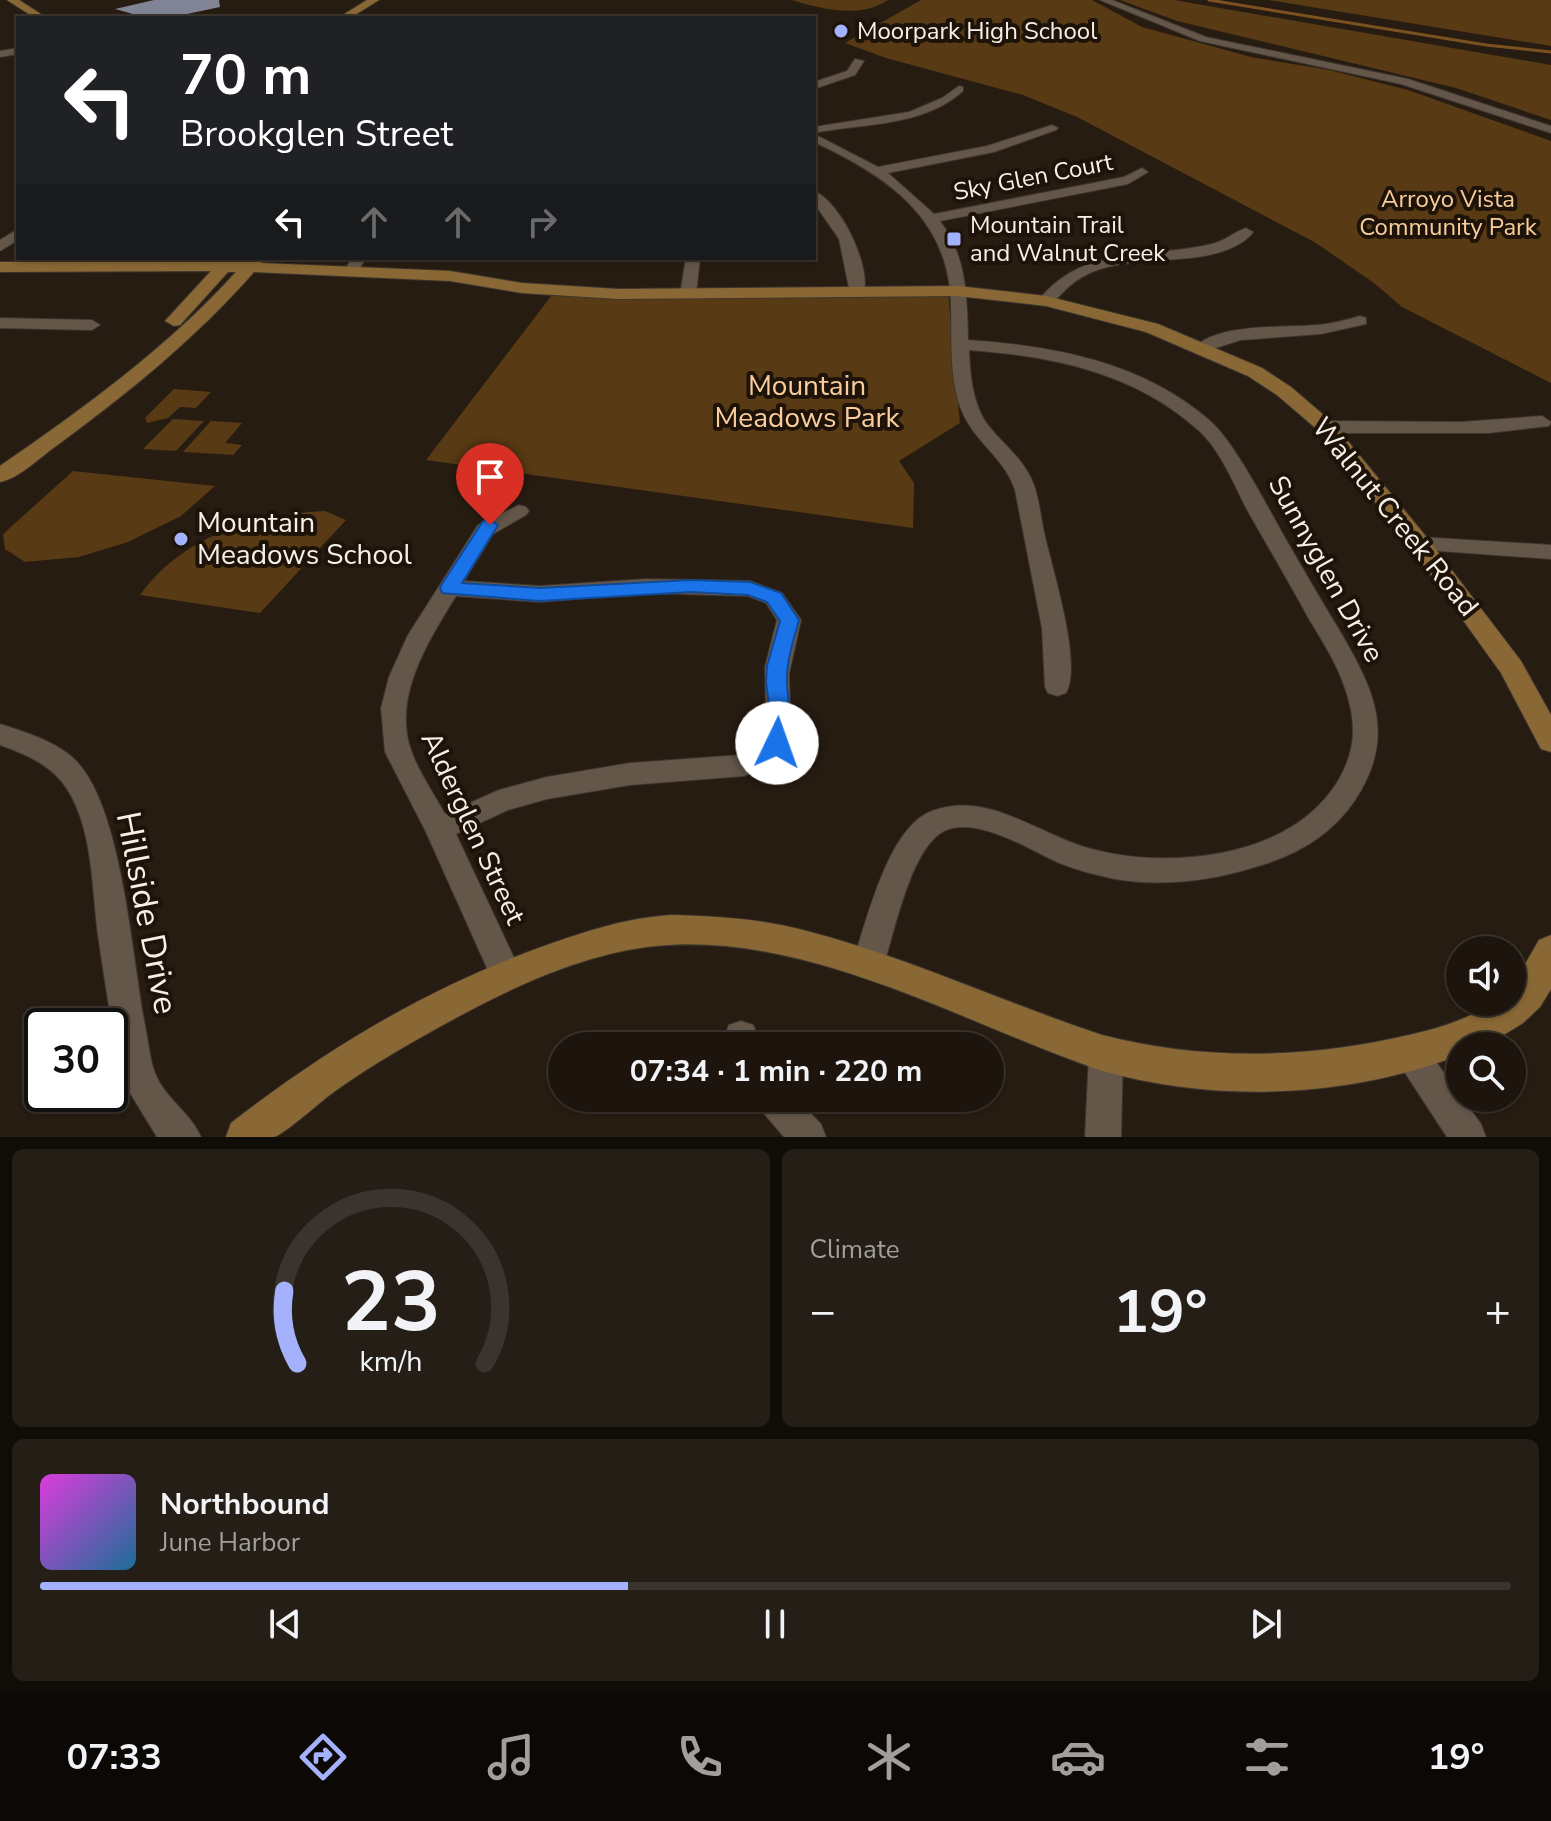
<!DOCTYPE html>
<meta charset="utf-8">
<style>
:root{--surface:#1d150d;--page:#251e16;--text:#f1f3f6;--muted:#a09f9d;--line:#3b342e;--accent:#a4b1fc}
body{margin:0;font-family:"Nunito Sans",sans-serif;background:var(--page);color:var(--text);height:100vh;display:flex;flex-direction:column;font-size:30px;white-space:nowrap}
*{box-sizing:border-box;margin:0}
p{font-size:26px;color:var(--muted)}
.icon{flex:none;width:44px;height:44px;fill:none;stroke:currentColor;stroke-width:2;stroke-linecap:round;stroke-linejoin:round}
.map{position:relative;height:1137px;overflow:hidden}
.panel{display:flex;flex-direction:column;gap:12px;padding:12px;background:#100c07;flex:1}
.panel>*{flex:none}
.hud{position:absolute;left:16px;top:16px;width:800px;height:244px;border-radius:0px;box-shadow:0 2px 6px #0004,0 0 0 2px var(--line);background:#202124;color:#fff;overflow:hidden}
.buttons{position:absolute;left:1446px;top:936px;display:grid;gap:16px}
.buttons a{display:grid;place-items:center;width:80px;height:80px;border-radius:50%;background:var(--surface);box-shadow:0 2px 6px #0004,0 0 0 2px var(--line);font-size:40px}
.speed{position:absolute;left:24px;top:1008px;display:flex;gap:16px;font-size:40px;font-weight:700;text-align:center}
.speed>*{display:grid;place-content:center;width:104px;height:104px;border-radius:50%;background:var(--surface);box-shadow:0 2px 6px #0004,0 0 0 2px var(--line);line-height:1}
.speed .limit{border:4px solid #111;border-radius:12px;background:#fff;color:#111}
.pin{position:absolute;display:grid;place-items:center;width:68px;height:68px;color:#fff;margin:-82px -34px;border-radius:50% 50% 50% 0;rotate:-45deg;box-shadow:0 0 8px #0007}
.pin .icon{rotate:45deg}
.me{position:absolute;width:88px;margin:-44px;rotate:3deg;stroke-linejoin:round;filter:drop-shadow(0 0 6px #0008)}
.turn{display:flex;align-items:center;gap:28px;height:168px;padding:0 32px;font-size:36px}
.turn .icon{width:104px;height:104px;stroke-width:2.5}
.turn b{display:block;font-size:56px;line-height:68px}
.lanes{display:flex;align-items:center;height:76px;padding:0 32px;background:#0003;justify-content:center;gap:40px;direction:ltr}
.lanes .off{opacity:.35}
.big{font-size:60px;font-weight:700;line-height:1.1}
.panel .card{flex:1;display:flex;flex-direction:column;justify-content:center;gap:12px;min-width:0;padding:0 28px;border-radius:12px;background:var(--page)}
.panel .dial{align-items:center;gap:0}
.dial svg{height:208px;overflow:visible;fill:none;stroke:var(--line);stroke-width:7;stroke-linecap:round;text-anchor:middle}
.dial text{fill:var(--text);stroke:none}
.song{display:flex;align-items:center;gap:24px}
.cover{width:96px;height:96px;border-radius:12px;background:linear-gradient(135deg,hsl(300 70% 55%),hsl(200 70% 35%))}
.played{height:8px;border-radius:4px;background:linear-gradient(90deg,var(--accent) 40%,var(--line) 40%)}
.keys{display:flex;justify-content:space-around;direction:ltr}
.heat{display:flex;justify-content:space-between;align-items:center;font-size:44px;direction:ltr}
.panel .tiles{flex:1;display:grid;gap:12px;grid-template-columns:1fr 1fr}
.card:last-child{grid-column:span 2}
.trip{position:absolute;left:548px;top:1032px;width:456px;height:80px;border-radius:40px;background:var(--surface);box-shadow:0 2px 6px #0004,0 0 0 2px var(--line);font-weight:700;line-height:80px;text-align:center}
.tab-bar{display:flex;height:128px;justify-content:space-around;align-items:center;background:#0c0805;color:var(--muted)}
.tab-bar .icon{width:56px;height:56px}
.tab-bar .active{color:var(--accent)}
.tab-bar b{font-size:36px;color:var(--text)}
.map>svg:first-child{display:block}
.green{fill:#583a14}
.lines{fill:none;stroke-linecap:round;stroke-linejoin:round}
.stream{stroke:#7b521f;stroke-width:3}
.building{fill:#808495}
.street-casing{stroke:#3e362f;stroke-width:2}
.secondary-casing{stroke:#3e362f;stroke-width:2}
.street{fill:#64574a;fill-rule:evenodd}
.secondary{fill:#8a6835;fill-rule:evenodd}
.route{fill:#1a73e8;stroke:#114b97;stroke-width:2}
.poi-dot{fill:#a4b1fc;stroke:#1d1308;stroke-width:3}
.labels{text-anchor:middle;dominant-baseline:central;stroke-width:8;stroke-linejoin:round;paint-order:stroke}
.far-poi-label{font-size:24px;fill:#f8f0e8;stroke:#1d1308;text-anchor:start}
.far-street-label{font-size:24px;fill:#f8f0e8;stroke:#1d1308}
.far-park-label{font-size:24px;fill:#facc9b;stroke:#1d1308}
.park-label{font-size:28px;fill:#facc9b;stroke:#1d1308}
.street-label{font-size:28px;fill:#f8f0e8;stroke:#1d1308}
.poi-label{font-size:28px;fill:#f8f0e8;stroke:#1d1308;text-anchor:start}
.near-street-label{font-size:34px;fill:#f8f0e8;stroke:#1d1308}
</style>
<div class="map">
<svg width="1551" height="1137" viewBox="0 0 1551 1137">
<rect width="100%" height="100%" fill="#271c11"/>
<path class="green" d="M792 0H888C860 19 821 9 792 0Z
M921 0H1092L1142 27 1251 57 1329 70 1408 90 1551 141V383L1402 307 1374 283 1316 243 1077 117 1023 95 886 58 845 43Z
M1120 0H1174L1551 65V120L1456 88 1177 21Z
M1269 0H1551V46Z
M555 291H948L960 423 899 461 914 483 913 528 426 460Z
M174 389 211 392 196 408 180 407 168 418 147 423 145 418Z
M173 419 204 421 176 451 143 449Z
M211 421 242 423 225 443 242 445 233 455 183 452Z
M73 471 215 486 181 516 128 542 79 557 25 562 5 549 3 534Z
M325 511 346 520 260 613 140 595C183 535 254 515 325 511Z"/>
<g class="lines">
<path class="stream" d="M1209 0 1486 45 1551 52"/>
</g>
<path class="building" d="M154 0H219L220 7 168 18H147L115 9Z"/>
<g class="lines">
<defs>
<path id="street" d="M1100 0H1112L1206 37 1408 79 1551 126V133L1401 84 1200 41Z
M18 48V54L0 57V51Z
M855 59 864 61 855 75 814 89V82L847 71Z
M959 86 963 87V91C923 127 864 123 814 133V127L909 112 942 98Z
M1052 125 1058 128 1056 130 994 152 888 173 934 214 1124 177 1142 168 1148 172 1128 184 940 221C967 257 967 297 968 340 1054 346 1142 362 1209 420 1237 444 1271 515 1292 550 1307 576 1322 602 1338 628 1373 688 1398 735 1355 800 1332 835 1295 856 1255 867 1211 881 1161 887 1115 879 1096 875 1077 870 1059 863 1030 850 976 815 944 831 911 848 895 930 884 964L879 974 868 979 857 974 852 964C867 922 887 828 932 811 988 790 1037 834 1088 848 1154 867 1251 861 1307 816 1333 795 1353 764 1353 730 1353 711 1347 692 1340 675 1332 656 1320 637 1309 619 1290 584 1270 550 1250 515 1235 488 1221 449 1197 429 1133 372 1051 356 969 350 970 373 972 400 985 421 999 441 1020 455 1031 478 1039 495 1040 514 1044 532 1051 566 1083 663 1066 693L1057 696 1048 693 1045 687 1042 628 1015 490C1005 458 973 441 961 409 949 377 952 340 951 306 950 218 887 176 814 142V134L878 167 987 146Z
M814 191C841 202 873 269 863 296H853L850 293 839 239 814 203Z
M1246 228 1253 232 1251 235C1212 273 1132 249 1084 276 1071 283 1062 293 1052 304H1040L1038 301C1082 244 1150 259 1212 244 1225 241 1234 232 1246 228Z
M18 229V240L0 251V240Z
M352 258H366L356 274 351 275 344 271Z
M686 258H700L696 294 688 299 680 294Z
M1360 316 1366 318V324L1321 334 1241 340 1203 352 1195 347C1219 323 1284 328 1317 325 1332 324 1346 320 1360 316Z
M0 318 92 320 100 325 92 330 0 328Z
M1542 416 1551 422 1549 426 1488 433H1326L1317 427 1326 421 1461 422Z
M519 505 526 507 529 511 526 515 493 534 464 581 540 586 646 579 750 581 782 593 801 620 789 674 791 732 785 749 769 766 744 776 630 785 547 799 508 810 456 834 522 975 517 986 506 990 495 986 426 832 385 752 381 708 389 677 408 635 478 525ZM646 593 748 596 766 603 777 620 765 667 766 721 760 743 741 755 630 763 547 777 499 790 445 814C434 794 420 774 412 753 391 699 428 641 456 596L540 602Z
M1420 537 1551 545V559L1412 549 1409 544 1412 539Z
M0 724C25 732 52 740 72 757 123 801 132 963 146 1031 149 1045 150 1061 155 1073 165 1099 191 1113 201 1137H157L122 1080C113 1032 105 984 98 935 92 890 93 832 69 792 53 765 27 755 0 745Z
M741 1021 753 1025 763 1046H728L724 1037 729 1025Z
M1409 1036 1421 1041 1481 1124 1486 1137H1447L1392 1053 1397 1041Z
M1106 1038 1118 1043 1123 1055 1121 1137H1085L1089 1055 1094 1043Z
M756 1098H796L821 1124 826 1137H784L761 1110Z"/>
<path id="secondary" d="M7 0H19L47 18H35Z
M367 0H379L350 18H338Z
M223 258H237V262L263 258 262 263 450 271 522 283 618 289 958 286 1046 296 1158 324 1262 368 1291 387 1333 423 1428 539 1521 661 1551 715V752L1541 749 1501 673 1412 549 1319 431 1277 395 1248 376 1146 332 1046 306 958 296 618 299 522 293 450 281 254 272C195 339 127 394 56 446 39 458 20 478 0 482V466C84 408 167 348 236 272H228L180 325 174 326 165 321 211 271 0 272V262H220Z
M671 915C710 916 748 918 786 926 895 951 996 1000 1102 1035 1203 1061 1307 1059 1409 1035 1427 1031 1445 1026 1462 1019 1482 1011 1489 1002 1512 1002V987L1539 940 1551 935V989L1540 1007 1523 1023 1492 1042 1482 1046H1460V1055C1347 1098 1218 1103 1102 1071 963 1023 806 931 656 946 575 954 494 996 425 1035 391 1054 358 1074 327 1097 317 1105 284 1134 274 1137 261 1137 240 1137 226 1137L231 1123C325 1050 424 990 536 949 580 933 624 918 671 915Z"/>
</defs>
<use href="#street" class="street-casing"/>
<use href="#secondary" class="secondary-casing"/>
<use href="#street" class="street"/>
<use href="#secondary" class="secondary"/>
</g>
<path class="route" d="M490 520 498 525 462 583 540 588 691 580 750 582 781 593 799 620C794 639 787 658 787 678 786 703 797 725 784 749L777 751 769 749 766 743 771 719 766 683 767 666 780 621 767 602 748 595 691 592 540 601 442 593 440 588 442 584 483 521Z"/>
<g class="poi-dot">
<circle cx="841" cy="31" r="8"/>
<rect x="946" y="231" width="16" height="16" rx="4"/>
<circle cx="181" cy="539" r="8"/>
</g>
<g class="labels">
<g class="far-poi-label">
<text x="857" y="31">Moorpark High School</text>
<text x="970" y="225">Mountain Trail<tspan x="970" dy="28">and Walnut Creek</tspan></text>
</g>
<g class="far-street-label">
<text transform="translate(1033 177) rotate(-11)">Sky Glen Court</text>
</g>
<g class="far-park-label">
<text x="1448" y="199">Arroyo Vista<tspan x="1448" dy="28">Community Park</tspan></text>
</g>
<g class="park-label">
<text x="807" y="386">Mountain<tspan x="807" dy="32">Meadows Park</tspan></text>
</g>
<g class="street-label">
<text transform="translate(1395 517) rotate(51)">Walnut Creek Road</text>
<text transform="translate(1326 569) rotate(61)">Sunnyglen Drive</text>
<text transform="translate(473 828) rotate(65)">Alderglen Street</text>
</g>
<g class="poi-label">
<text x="197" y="523">Mountain<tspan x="197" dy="32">Meadows School</tspan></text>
</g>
<g class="near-street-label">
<text transform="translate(147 913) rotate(79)">Hillside Drive</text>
</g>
</g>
</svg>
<div class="buttons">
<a><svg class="icon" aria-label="sound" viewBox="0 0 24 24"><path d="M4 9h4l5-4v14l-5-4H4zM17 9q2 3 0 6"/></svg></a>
<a><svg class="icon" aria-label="search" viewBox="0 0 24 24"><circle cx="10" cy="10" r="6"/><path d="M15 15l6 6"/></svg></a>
</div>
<div class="speed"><div class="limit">30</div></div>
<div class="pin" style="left:490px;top:525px;background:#d93025"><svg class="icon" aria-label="arrive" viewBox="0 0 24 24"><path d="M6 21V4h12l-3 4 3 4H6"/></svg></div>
<svg class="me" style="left:777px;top:743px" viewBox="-20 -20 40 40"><circle r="19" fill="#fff"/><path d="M0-13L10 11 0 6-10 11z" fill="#1a73e8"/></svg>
<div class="trip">07:34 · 1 min · 220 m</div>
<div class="hud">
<div class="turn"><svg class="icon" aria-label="left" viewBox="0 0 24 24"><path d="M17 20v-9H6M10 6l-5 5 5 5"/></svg><div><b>70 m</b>Brookglen Street</div></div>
<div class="lanes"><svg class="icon" aria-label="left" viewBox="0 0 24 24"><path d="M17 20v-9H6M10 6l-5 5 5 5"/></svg><svg class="icon off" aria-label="ahead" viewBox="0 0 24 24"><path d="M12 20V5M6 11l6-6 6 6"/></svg><svg class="icon off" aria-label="ahead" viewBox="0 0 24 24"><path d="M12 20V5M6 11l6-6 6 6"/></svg><svg class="icon off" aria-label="right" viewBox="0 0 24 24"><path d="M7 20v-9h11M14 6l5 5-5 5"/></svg></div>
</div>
</div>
<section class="panel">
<div class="tiles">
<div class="card dial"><svg viewBox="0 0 100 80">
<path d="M14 69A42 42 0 1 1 86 69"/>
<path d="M14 69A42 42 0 0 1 9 41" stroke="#a4b1fc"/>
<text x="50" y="56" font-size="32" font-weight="700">23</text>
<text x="50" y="72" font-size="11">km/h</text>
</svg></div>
<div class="card"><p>Climate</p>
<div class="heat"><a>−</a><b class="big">19°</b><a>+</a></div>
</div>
<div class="card">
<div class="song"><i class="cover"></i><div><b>Northbound</b><p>June Harbor</p></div></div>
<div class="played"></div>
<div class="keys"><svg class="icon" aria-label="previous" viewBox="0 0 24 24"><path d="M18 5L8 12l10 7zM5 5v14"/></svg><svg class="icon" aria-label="pause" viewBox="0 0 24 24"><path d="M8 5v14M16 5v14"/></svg><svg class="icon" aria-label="next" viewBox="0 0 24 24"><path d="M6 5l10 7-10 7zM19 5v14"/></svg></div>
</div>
</div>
</section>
<nav class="tab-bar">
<b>07:33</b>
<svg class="icon active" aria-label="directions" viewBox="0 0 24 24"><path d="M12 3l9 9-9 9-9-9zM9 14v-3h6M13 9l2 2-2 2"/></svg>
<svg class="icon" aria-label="music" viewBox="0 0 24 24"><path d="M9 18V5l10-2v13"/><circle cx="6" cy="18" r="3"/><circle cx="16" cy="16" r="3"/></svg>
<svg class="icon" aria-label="phone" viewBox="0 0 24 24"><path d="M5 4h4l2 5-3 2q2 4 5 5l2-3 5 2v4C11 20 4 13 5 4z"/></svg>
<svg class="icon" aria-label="climate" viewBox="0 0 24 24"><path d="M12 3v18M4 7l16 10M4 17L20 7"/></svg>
<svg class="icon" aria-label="car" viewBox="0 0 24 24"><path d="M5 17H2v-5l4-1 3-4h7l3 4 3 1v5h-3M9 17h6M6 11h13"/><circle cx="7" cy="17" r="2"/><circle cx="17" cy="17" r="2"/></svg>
<svg class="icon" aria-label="filters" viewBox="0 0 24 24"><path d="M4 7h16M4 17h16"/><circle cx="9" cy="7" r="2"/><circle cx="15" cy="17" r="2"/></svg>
<b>19°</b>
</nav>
